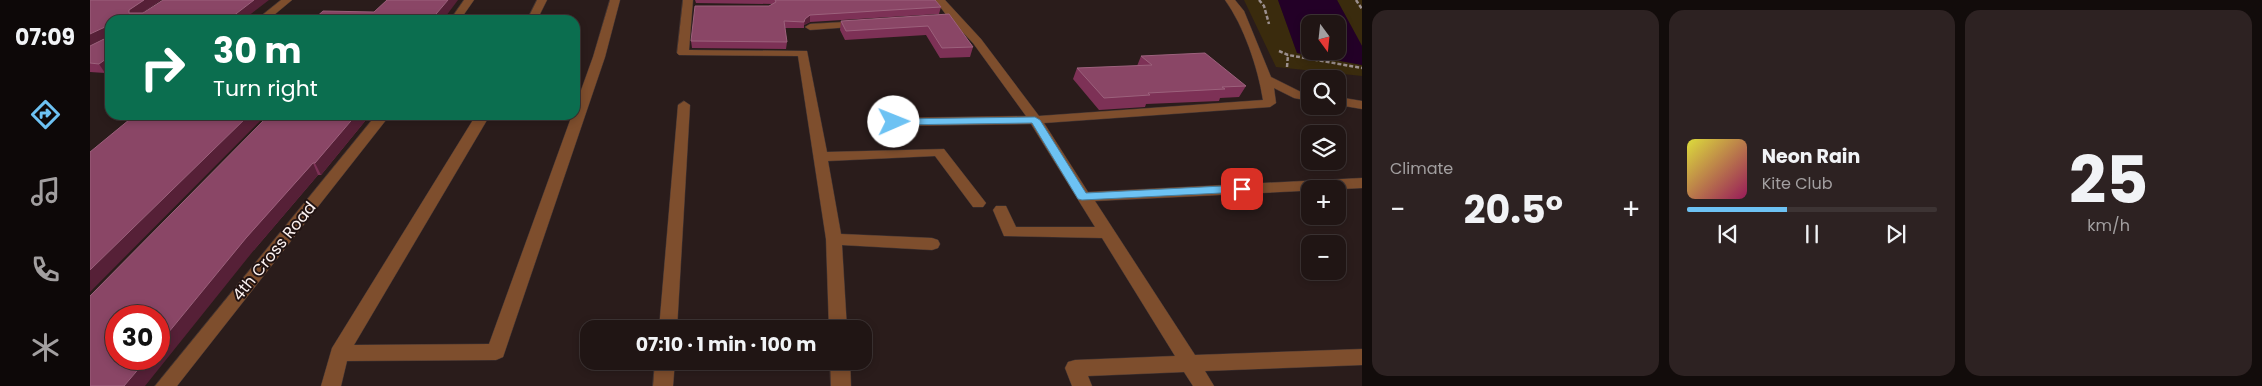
<!DOCTYPE html>
<meta charset="utf-8">
<style>
:root{--surface:#201514;--page:#2d2222;--text:#f1f3f6;--muted:#a29fa0;--line:#3d3434;--accent:#6dc2f3}
body{margin:0;font-family:Poppins,sans-serif;background:var(--page);color:var(--text);height:100vh;display:flex;flex-direction:column;font-size:19px;white-space:nowrap}
*{box-sizing:border-box;margin:0}
p{font-size:16px;color:var(--muted)}
.icon{flex:none;width:28px;height:28px;fill:none;stroke:currentColor;stroke-width:2;stroke-linecap:round;stroke-linejoin:round}
.map{position:relative;flex:1;overflow:hidden}
.sheet{display:flex;flex-direction:column;gap:10px;padding:10px;background:#120c0b;width:900px}
.sheet>*{flex:none}
.top-card{position:absolute;left:15px;top:15px;width:475px;height:105px;border-radius:15px;box-shadow:0 2px 8px #0003,0 0 0 1px var(--line);background:#0b6e4f;color:#fff;overflow:hidden}
.needle{width:32px;rotate:165deg}
.controls{position:absolute;left:1211px;top:15px;display:grid;gap:10px}
.controls a{display:grid;place-items:center;width:45px;height:45px;border-radius:10px;background:var(--surface);box-shadow:0 2px 8px #0003,0 0 0 1px var(--line);font-size:25px}
.speed{position:absolute;left:15px;top:305px;display:flex;gap:10px;font-size:25px;font-weight:700;text-align:center}
.speed>*{display:grid;place-content:center;width:65px;height:65px;border-radius:50%;background:var(--surface);box-shadow:0 2px 8px #0003,0 0 0 1px var(--line);line-height:1}
.speed .limit{border:8px solid #d22;background:#fff;color:#111}
.pin{position:absolute;display:grid;place-items:center;width:42px;height:42px;color:#fff;margin:-21px;border-radius:10px;box-shadow:0 2px 8px #0006}
.me{position:absolute;width:55px;margin:-28px;rotate:89deg;stroke-linejoin:round;filter:drop-shadow(0 0 4px #0008)}
.turn{display:flex;align-items:center;gap:18px;height:105px;padding:0 25px;font-size:22px}
.turn .icon{width:65px;height:65px;stroke-width:2.5}
.turn b{display:block;font-size:35px;line-height:42px}
.big{font-size:38px;font-weight:700;line-height:1.1}
.sheet .tile{flex:1;display:flex;flex-direction:column;justify-content:center;gap:8px;min-width:0;padding:0 18px;border-radius:15px;background:var(--page)}
.sheet .dial{align-items:center;gap:0}
.dial b{font-size:65px;line-height:1}
.song{display:flex;align-items:center;gap:15px}
.cover{width:60px;height:60px;border-radius:8px;background:linear-gradient(135deg,hsl(60 70% 55%),hsl(330 70% 35%))}
.played{height:5px;border-radius:2px;background:linear-gradient(90deg,var(--accent) 40%,var(--line) 40%)}
.keys{display:flex;justify-content:space-around;direction:ltr}
.heat{display:flex;justify-content:space-between;align-items:center;font-size:28px;direction:ltr}
.sheet .tiles{flex:1;display:grid;gap:10px;grid-template-columns:repeat(3,1fr)}
.trip{position:absolute;left:490px;top:320px;width:292px;height:50px;border-radius:15px;background:var(--surface);box-shadow:0 2px 8px #0003,0 0 0 1px var(--line);font-weight:700;line-height:50px;text-align:center}
main{display:flex;flex:1;min-height:0}
.tabs{display:flex;flex-direction:column;width:90px;justify-content:space-around;align-items:center;background:#0d0808;color:var(--muted)}
.tabs .icon{width:35px;height:35px}
.tabs .active{color:var(--accent)}
.tabs b{font-size:22px;color:var(--text)}
.map>svg:first-child{display:block}
.green{fill:#3a2b0d}
.water{fill:#230027;fill-rule:evenodd}
.lines{fill:none;stroke-linecap:round;stroke-linejoin:round}
.minor-casing{stroke:#433635;stroke-width:1}
.path{stroke:#9b8f8e;stroke-width:2.5;stroke-dasharray:4 2;stroke-linecap:butt}
.minor{fill:#7e4e2d;fill-rule:evenodd}
.wall{fill:#7d3156}
.shaded-wall{fill:#562037}
.building{fill:#8a4666;stroke:#9c617c}
.route{fill:#6dc2f3;stroke:#477e9e}
.labels{text-anchor:middle;dominant-baseline:central;stroke-width:4;stroke-linejoin:round;paint-order:stroke}
.street-label{font-size:16px;fill:#fcf2f1;stroke:#211312}
</style>
<main>
<nav class="tabs">
<b>07:09</b>
<svg class="icon active" aria-label="directions" viewBox="0 0 24 24"><path d="M12 3l9 9-9 9-9-9zM9 14v-3h6M13 9l2 2-2 2"/></svg>
<svg class="icon" aria-label="music" viewBox="0 0 24 24"><path d="M9 18V5l10-2v13"/><circle cx="6" cy="18" r="3"/><circle cx="16" cy="16" r="3"/></svg>
<svg class="icon" aria-label="phone" viewBox="0 0 24 24"><path d="M5 4h4l2 5-3 2q2 4 5 5l2-3 5 2v4C11 20 4 13 5 4z"/></svg>
<svg class="icon" aria-label="climate" viewBox="0 0 24 24"><path d="M12 3v18M4 7l16 10M4 17L20 7"/></svg>
</nav>
<div class="map">
<svg width="1272" height="386" viewBox="0 0 1272 386">
<rect width="100%" height="100%" fill="#2a1c1b"/>
<path class="green" d="M1154 0H1188L1207 53 1272 65V76L1186 67Z
M1247 0H1272V46Z"/>
<path class="water" d="M1188 0H1247L1272 46V65L1207 53ZM1220 24H1248V51H1220Z"/>
<g class="lines">
<defs>
<path id="minor" d="M191 0H202L178 20H166Z
M374 0H384L370 20H360Z
M447 0H457L447 20H437Z
M520 0H530L515 57 413 357 406 360 257 361 251 386H231L242 348 386 115H400L264 345 399 344 482 115H485V107L503 57Z
M593 0H603L599 50 717 51 737 152 854 149 896 203 893 207H883L845 156 738 161 751 234 842 238 848 240 850 244 848 248 842 250 752 245 757 329H739L736 239 708 56 589 55 587 53Z
M845 0H855L891 39 949 116 1173 100C1168 68 1154 26 1135 0H1145L1154 11 1181 77 1211 92 1220 93V101L1204 98 1184 88 1186 103 1180 107 954 123 998 192 1272 178V188L1005 201 1105 355 1272 349V365L1115 371 1124 386H1103L1094 372 998 376 1002 386H982L975 368 978 362 985 360 1085 356 1012 238 914 236 903 210 906 206H916L926 227H1005L941 124 804 126 797 122 804 118 936 116 883 43 862 21 840 22V18L857 16Z
M771 21 775 22V26L720 30 715 27 720 24Z
M1248 97 1272 101V109L1248 105Z
M594 101 600 105 587 329H569L588 105Z
M286 115H300L87 386H65Z
M565 361H585L583 386H563Z
M740 361H760L761 386H741Z"/>
</defs>
<use href="#minor" class="minor-casing"/>
<path class="path" d="M1169 0 1174 6 1179 24
M1266 0 1272 9
M1189 51 1198 55 1272 68
M1197 67 1198 55"/>
<use href="#minor" class="minor"/>
</g>
<path class="wall" d="M0 0H71L52 13 179 0 20 20 15 73 0 72V46L16 38Z
M605 0H845L851 7 849 14 720 22 714 25V28H695L697 42 696 49 602 48 601 41 683 4 606 3Z
M859 14 883 47 880 57 850 58 836 35 755 40 750 30 751 21Z
M1051 56 1156 86 1149 97 1130 98 1129 101 1056 104 1055 107 1009 110 983 79 987 68 1047 66Z
M280 115 231 175H228L164 250 0 296Z"/>
<path class="shaded-wall" d="M54 0H71L44 18 39 13V10Z
M164 0H179L153 20H138Z
M358 0H368L353 20H341Z
M720 15V22L714 25 715 19Z
M15 27 20 35 0 46V34Z
M20 56V69L15 73 9 64Z
M159 115H176L0 292V270Z
M266 115H280L231 175 225 163Z
M223 163 228 175 164 250 55 386H34L57 359H69V344L156 238Z"/>
<path class="building" d="M0 0H54L39 10V13H53L73 0H164L138 20H20V56L9 64 0 63V46L16 38 15 27 0 34Z
M297 0H358L341 20H223L233 11 284 12Z
M685 0H845L851 7 720 15 715 19 714 22 694 21 697 42 601 41 605 6H679L686 2Z
M859 14 883 47 852 48 838 26 756 31 751 21Z
M1115 53 1156 86 1132 87 1135 89 1058 93 1060 95 1014 98 987 68 1062 65 1051 56Z
M45 115H159L0 270V152Z
M179 115H266L225 163H223L156 238 69 344V316H26V359H57L34 386H0V296Z"/>
<path class="route" d="M945 117 950 120 996 193 1152 185 1158 189 1152 192 992 200 988 199 942 123 804 125 799 122 804 119Z"/>
<g class="labels">
<g class="street-label">
<text transform="translate(184 251) rotate(-51)">4th Cross Road</text>
</g>
</g>
</svg>
<div class="controls">
<a><svg class="needle" viewBox="-14 -14 28 28"><path d="M0-13l5 13h-10z" fill="#e53935"/><path d="M0 13l5-13h-10z" fill="#a29fa0"/></svg></a>
<a><svg class="icon" aria-label="search" viewBox="0 0 24 24"><circle cx="10" cy="10" r="6"/><path d="M15 15l6 6"/></svg></a>
<a><svg class="icon" aria-label="layers" viewBox="0 0 24 24"><path d="M12 4l9 5-9 5-9-5zM3 14l9 5 9-5"/></svg></a>
<a>+</a>
<a>−</a>
</div>
<div class="speed"><div class="limit">30</div></div>
<div class="pin" style="left:1152px;top:189px;background:#d93025"><svg class="icon" aria-label="arrive" viewBox="0 0 24 24"><path d="M6 21V4h12l-3 4 3 4H6"/></svg></div>
<svg class="me" style="left:804px;top:122px" viewBox="-20 -20 40 40"><circle r="19" fill="#fff"/><path d="M0-13L10 11 0 6-10 11z" fill="#6dc2f3"/></svg>
<div class="trip">07:10 · 1 min · 100 m</div>
<div class="top-card">
<div class="turn"><svg class="icon" aria-label="right" viewBox="0 0 24 24"><path d="M7 20v-9h11M14 6l5 5-5 5"/></svg><div><b>30 m</b>Turn right</div></div>
</div>
</div>
<section class="sheet">
<div class="tiles">
<div class="tile"><p>Climate</p>
<div class="heat"><a>−</a><b class="big">20.5°</b><a>+</a></div>
</div>
<div class="tile">
<div class="song"><i class="cover"></i><div><b>Neon Rain</b><p>Kite Club</p></div></div>
<div class="played"></div>
<div class="keys"><svg class="icon" aria-label="previous" viewBox="0 0 24 24"><path d="M18 5L8 12l10 7zM5 5v14"/></svg><svg class="icon" aria-label="pause" viewBox="0 0 24 24"><path d="M8 5v14M16 5v14"/></svg><svg class="icon" aria-label="next" viewBox="0 0 24 24"><path d="M6 5l10 7-10 7zM19 5v14"/></svg></div>
</div>
<div class="tile dial"><b>25</b><p>km/h</p></div>
</div>
</section>
</main>
